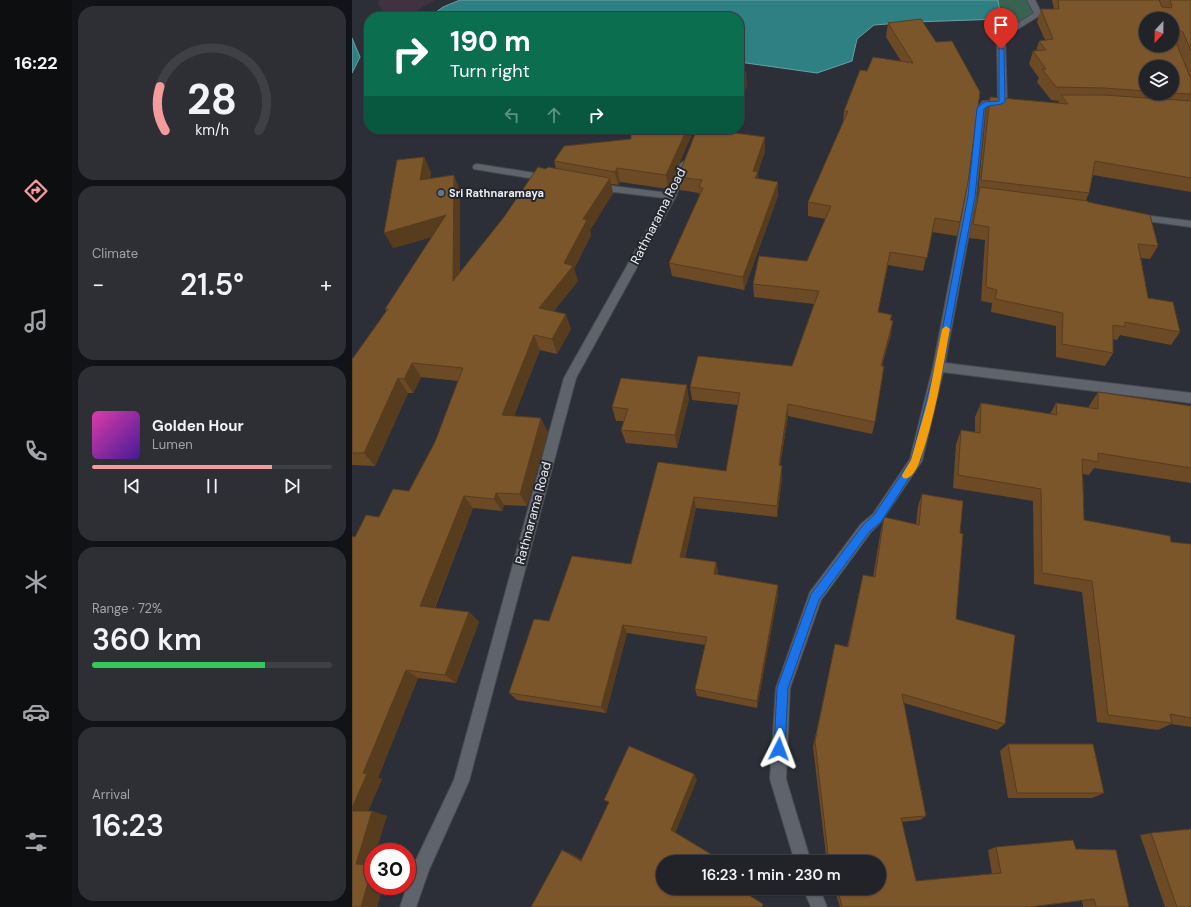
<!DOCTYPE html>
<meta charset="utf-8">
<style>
:root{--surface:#212329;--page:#2d2f35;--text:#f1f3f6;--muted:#a2a4a8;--line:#3e4046;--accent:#f59b9d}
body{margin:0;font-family:"DM Sans",sans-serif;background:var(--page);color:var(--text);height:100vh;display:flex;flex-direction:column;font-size:15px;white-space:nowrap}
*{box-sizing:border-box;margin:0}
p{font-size:13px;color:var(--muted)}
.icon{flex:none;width:22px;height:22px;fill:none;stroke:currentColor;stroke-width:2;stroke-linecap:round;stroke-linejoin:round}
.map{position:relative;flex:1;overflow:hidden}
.side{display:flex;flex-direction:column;gap:6px;padding:6px;background:#121317;width:280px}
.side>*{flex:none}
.hud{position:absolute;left:12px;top:12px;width:380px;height:122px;border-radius:16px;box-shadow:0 1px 3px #0004,0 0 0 1px var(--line);background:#0b6e4f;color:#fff;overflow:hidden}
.needle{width:26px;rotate:202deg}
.buttons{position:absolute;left:787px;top:12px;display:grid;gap:8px}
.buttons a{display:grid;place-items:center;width:40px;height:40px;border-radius:50%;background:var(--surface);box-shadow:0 1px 3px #0004,0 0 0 1px var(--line);font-size:20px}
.speed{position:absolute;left:12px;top:843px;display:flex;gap:8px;font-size:20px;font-weight:700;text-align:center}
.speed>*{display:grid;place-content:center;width:52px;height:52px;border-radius:50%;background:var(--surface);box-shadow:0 1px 3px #0004,0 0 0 1px var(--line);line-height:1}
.speed .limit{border:6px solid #d22;background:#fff;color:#111}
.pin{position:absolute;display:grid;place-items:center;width:34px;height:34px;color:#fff;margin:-41px -17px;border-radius:50% 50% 50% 0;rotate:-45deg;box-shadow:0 0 4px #0007}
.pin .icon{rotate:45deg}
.me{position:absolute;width:44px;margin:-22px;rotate:3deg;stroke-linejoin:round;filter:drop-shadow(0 0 3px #0008)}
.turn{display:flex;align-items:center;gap:14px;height:84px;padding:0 20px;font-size:18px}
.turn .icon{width:52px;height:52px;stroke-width:2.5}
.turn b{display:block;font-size:28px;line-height:34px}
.lanes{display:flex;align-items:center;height:38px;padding:0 20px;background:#0003;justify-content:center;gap:20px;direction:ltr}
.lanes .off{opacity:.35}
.big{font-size:30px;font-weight:600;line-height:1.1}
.side .tile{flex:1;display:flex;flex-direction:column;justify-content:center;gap:6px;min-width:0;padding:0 14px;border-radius:16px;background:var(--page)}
.side .dial{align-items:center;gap:0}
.dial svg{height:104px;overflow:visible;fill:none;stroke:var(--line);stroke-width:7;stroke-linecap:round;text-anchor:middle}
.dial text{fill:var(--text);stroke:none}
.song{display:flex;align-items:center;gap:12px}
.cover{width:48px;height:48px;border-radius:6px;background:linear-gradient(135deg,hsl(320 70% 55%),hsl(260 70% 35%))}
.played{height:4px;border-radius:2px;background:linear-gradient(90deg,var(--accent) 75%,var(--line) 75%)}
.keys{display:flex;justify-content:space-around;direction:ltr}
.heat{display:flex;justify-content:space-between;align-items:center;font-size:22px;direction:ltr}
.charge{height:6px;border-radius:3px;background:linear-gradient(90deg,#34c759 72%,var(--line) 0)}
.trip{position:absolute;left:304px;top:855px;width:230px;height:40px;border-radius:20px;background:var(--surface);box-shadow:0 1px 3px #0004,0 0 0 1px var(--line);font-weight:600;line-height:40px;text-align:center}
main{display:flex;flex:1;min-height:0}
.menu{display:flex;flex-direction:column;width:72px;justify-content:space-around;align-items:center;background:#0d0e10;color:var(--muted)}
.menu .icon{width:28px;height:28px}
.menu .on{color:var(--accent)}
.menu b{font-size:18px;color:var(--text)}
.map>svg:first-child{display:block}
.industrial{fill:#3f3241}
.green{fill:#396351}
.water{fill:#2f8083;stroke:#67a1a4}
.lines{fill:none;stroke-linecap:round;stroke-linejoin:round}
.minor-casing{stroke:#484b51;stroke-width:2}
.minor{fill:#5f636b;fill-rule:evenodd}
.wall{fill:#6b4a25;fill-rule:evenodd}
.shaded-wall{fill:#573c1e}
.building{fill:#7c562b;stroke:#573c1e;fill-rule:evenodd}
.route{fill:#1a73e8;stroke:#114b97}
.slow{fill:#f59e0b}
.worship-dot{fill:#6b7280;stroke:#23262d;stroke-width:1.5}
.labels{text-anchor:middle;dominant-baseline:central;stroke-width:4;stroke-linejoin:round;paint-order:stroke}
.far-poi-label{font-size:11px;font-weight:bold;fill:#ebedf2;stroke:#23262d;text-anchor:start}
.street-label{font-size:13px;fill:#ebedf2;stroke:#23262d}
</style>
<main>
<nav class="menu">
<b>16:22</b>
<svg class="icon on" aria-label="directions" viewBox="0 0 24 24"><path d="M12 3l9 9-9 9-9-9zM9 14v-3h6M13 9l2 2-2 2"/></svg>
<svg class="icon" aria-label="music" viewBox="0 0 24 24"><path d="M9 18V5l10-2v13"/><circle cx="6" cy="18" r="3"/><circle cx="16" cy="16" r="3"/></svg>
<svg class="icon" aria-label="phone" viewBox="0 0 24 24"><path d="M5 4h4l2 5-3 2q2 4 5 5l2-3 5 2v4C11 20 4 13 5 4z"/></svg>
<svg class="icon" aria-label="climate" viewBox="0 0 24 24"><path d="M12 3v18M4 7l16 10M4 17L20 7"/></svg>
<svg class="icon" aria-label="car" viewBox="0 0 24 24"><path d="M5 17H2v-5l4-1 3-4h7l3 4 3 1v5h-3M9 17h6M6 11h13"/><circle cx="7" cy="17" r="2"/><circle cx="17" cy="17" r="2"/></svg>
<svg class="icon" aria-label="filters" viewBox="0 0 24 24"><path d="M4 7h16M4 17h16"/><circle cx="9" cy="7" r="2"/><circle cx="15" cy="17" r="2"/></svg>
</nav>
<section class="side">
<div class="tile dial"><svg viewBox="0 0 100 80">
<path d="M14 69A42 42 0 1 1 86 69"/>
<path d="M14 69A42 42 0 0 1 10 35" stroke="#f59b9d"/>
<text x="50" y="56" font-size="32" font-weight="700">28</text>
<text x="50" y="72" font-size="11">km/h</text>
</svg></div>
<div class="tile"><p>Climate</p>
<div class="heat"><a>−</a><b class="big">21.5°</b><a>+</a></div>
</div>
<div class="tile">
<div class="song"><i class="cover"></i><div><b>Golden Hour</b><p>Lumen</p></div></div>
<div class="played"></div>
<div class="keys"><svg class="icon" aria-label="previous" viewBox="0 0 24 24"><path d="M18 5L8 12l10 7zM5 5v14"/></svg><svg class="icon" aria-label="pause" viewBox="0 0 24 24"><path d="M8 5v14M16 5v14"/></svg><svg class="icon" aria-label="next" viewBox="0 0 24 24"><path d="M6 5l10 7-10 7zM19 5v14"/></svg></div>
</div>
<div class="tile"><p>Range · 72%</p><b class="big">360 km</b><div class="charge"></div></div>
<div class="tile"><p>Arrival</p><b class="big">16:23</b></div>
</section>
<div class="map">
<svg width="839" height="907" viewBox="0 0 839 907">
<rect width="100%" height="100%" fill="#2c2f37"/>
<path class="industrial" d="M27 0H83L54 17H35L26 4Z"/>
<path class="green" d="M646 0H679L686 14 649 36Z"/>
<path class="water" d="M108 0H646L649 19 562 22 522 25 505 39 500 61 465 73 387 62V17H77L91 7Z
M0 38 8 57 0 73Z"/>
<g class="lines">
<defs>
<path id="minor" d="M675 0H683L690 14 653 37 655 103 651 105H636L633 109 624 196 593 363 839 393V403L591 372 570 461 529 522 519 532 469 600 438 688 434 779 459 862H443L418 779 424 688 458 592 509 524 521 514 558 459 581 367 614 196 625 108 631 101H646L645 36 682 13Z
M332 161 336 164 324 196 224 378 117 781 77 870 64 907H48L63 862 102 780 212 378 313 198 245 190 240 187 245 184 316 193 328 164Z
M125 164 195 175 200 178 195 181 122 169 121 167 122 165Z
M783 214 839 221V227L780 219 778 217Z
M451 888H467L475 907H459Z"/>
</defs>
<use href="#minor" class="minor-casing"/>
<use href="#minor" class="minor"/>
</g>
<path class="wall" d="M700 0H807L810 7 807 0H839V192L741 175 737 193 734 200 806 246 798 259 789 258 796 298 828 332 819 345 768 335 765 340 761 339V353L753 366 704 357V326L639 312 640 303 629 301 633 240 617 238 624 201 626 193 634 110 638 97 706 103 707 101 699 100 685 82 687 78 677 64 681 51H684L687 41 693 40 685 22 689 9H702ZM794 67 820 93H794Z
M569 19 608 222 605 236 580 232 571 271 536 265 526 312 539 320V334L530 366 523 422 520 434 436 416 428 466 430 477 425 517 344 508 333 558 364 562 366 572 365 575 426 594 405 708 345 696 343 689 353 645 275 633 254 713 165 700 157 693 197 621 279 564 306 462 374 471 386 405 340 400 338 387 440 366 462 304 402 297 401 284 455 261 474 219 456 216V202L491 123 492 111 515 71 549 61 534 37 536 23Z
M257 129H376L374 132 413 151 406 172V179L426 196 392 290 320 276 317 263 348 196 347 193 328 190 326 177 345 131 340 134 316 189 268 182 266 185 259 184 261 193 238 230 239 235 222 269 226 281 202 311 219 329 205 354 188 350 162 416 196 432 175 506 152 505 150 511 121 508 83 608 117 612 127 622 104 683 66 678 26 778 30 779 16 811 35 816 21 852V863L20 865 21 886H31L25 907H0L3 537 27 517 57 491 83 442 106 381 69 377 61 393H56L23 466 0 465V358H1L34 311 33 309 80 237 41 248 72 157 79 173 78 179 108 191V272L194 169H204L202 161 279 139V130Z
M746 392 839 406V483L742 468 737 475 731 474 732 520 819 542 839 544V727L819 724 806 730 745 722 730 592 682 584 681 501 601 488 604 444 609 430 623 432V417L629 403 698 414 704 403 737 408V406Z
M337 399 325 448 274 443 269 430 272 421H264L260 407Z
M570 494 608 533 604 619 653 724 645 730 552 703 574 816 568 820 549 822 564 881 640 874 636 850 644 847 724 849 777 907H731L730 901 677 907H488L483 891 477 893 476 888H527V862H470L469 858 471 856 474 855 461 747 483 644 495 647 511 575 521 577 529 529 532 517 564 524 566 506Z
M656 744 752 793 740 798H656L648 751Z
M799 833 839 907H813L788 835Z"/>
<path class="shaded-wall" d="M826 29 820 41V33Z
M394 72 395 86 387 103V89Z
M335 129H345V130L340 134 316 189 314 175Z
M369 129H376L368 145V131Z
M413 137V151L405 174 406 172 407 185 403 192 401 171Z
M72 157 79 173 76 196 68 180Z
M265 168 268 182 266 185 263 172Z
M102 175 108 191V297L101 281V231L41 248 32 233Z
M258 178 261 193 238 230 239 235 222 269 226 281 192 323 187 308 212 263 231 219Z
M426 182V196L392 290 391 277Z
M214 314 219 329 205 354 200 339Z
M541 321 539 334 526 378 529 366Z
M182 335 188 350 157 429 150 415Z
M60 363 69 377 61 393 52 379Z
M46 378 56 393 23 466 12 453Z
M335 385 337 399 325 448 323 435Z
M436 404V416L426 477 427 465Z
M189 418 196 432 175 506 168 494Z
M430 466V477L425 517V506Z
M144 493 152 505 150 511 142 499Z
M112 496 121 508 79 616 68 606Z
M342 497 344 508 331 567 328 557Z
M364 562 366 572 364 584 362 574Z
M426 585V594L405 708V701Z
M117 612 127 622 104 683 93 675Z
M271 625 275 633 254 713 249 707Z
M54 670 66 678 26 778 30 779 14 815 0 811V808L11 773Z
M342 774 345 780 323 834 319 830Z
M20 811 35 816 24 852H21V863L20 866 4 864Z
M210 850 218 853 237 863 229 861Z
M21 866V886H31L25 907H9Z"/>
<path class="building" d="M706 0H807L810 7 819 8 820 6 818 0H839V51L831 32 826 29 820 33 839 79V94L820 93V67H794V91L752 88 704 87 690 69H694L681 51 694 50 687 41 701 39 689 9H707ZM794 19H820V45H794Z
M569 19 584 42 600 41 628 92 616 182 608 222 583 218 575 258 538 252 526 312 540 315 538 320 541 321 529 366H532L523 422 436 404 427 465 430 466 425 506 342 497 328 557 364 562 362 574 426 585 405 701 343 689 355 637 271 625 249 707 157 693 182 619 197 621 220 556 279 564 306 462 374 471 388 393 338 387 346 356 440 366 467 291 401 284 407 256 455 261 479 206 456 202 496 111H492L508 70 515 71 521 57 561 63 536 23Z
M387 71 394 72 387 89Z
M709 95H752L839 101V178L743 161 737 193 629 180 638 97 716 104Z
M279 129H335L314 175 265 168 263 172 202 161 212 146 279 139Z
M345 129H369L368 131 413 137 401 171 406 172 403 178 426 182 391 277 317 263 351 188 347 187 350 180 326 177Z
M72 157 68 180 102 175 101 281 152 217 186 167 194 169 196 167 258 178 231 219 235 220 212 263 221 266 187 308 214 314 200 339 182 335 150 415 189 418 168 494 144 493 142 499 112 496 68 606 117 612 93 675 54 670 11 773 15 774 0 808V536L3 537 14 515 27 517 41 489 57 491 83 442 111 368 60 363 52 379 46 378 12 453H0V358H1L36 309H33L94 215 32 233 45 160Z
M628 187 736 201V202L798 215 806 246 786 244 796 298 821 302 828 332 773 322V327L761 325V353L710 344 711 313 643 299 645 290 634 287 637 227 621 224Z
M269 378 335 385 323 435 269 430 276 409 260 407Z
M746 392 839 406V468L746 453V462L730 459 732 520 818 536 819 542 839 544V718L818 714 820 723 756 715 740 581 690 573 689 489 606 475 609 430 628 433 629 403 705 415 704 403 746 409Z
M570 494 611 501 608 533 611 534 604 619 663 635 653 724 550 694 574 816 549 818 564 881 649 873 644 847 721 840 724 849 764 850 777 907H744L742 899 677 907H490L486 890 479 891V888H527V862H472L471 856 476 854 463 741 483 644 496 647 511 575 523 577 532 517 567 525Z
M656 744H741L752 793H665Z
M277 746 342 774 319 830 372 862H311V888H389V890L411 904 410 907H179L210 850 229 861 257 802 252 800Z
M0 811H20L4 864 21 865 9 907H0Z
M839 829V907H825L799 833Z"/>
<path class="route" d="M647 48 652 49 653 102C646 107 638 103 632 109L623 196 591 367 568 461 529 522 518 531 467 600 436 688 433 749 431 753 427 754 423 753 422 749 425 688 459 594 511 525 522 515 559 460 583 367 616 196 625 108 632 102 647 101Z"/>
<path class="slow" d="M594 326 598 329C590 372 583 419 568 460 566 467 559 481 551 478L550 475 559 460 576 400 590 329Z"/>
<circle class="worship-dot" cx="89" cy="193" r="4"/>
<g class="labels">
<g class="far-poi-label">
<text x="97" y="193">Sri Rathnaramaya</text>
</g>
<g class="street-label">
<text transform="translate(306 216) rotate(-63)">Rathnarama Road</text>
<text transform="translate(181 513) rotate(-75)">Rathnarama Road</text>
</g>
</g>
</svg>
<div class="buttons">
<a><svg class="needle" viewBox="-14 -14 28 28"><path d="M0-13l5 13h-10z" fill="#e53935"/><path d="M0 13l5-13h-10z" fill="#a2a4a8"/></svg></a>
<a><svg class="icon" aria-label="layers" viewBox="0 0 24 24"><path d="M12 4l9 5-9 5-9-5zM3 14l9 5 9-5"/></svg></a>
</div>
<div class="speed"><div class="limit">30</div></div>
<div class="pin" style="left:649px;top:49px;background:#d93025"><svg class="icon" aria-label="arrive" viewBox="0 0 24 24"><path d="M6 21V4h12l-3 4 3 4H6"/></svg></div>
<svg class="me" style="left:427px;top:749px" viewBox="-20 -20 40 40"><path d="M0-17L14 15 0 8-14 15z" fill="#1a73e8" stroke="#fff" stroke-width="4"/></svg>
<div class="trip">16:23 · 1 min · 230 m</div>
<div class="hud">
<div class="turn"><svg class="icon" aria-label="right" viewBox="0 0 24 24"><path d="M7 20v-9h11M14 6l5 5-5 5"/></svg><div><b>190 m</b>Turn right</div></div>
<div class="lanes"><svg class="icon off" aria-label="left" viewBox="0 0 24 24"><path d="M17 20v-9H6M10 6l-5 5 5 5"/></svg><svg class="icon off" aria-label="ahead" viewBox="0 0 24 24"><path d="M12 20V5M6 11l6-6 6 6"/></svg><svg class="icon" aria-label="right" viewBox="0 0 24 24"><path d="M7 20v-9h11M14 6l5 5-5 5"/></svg></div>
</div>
</div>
</main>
